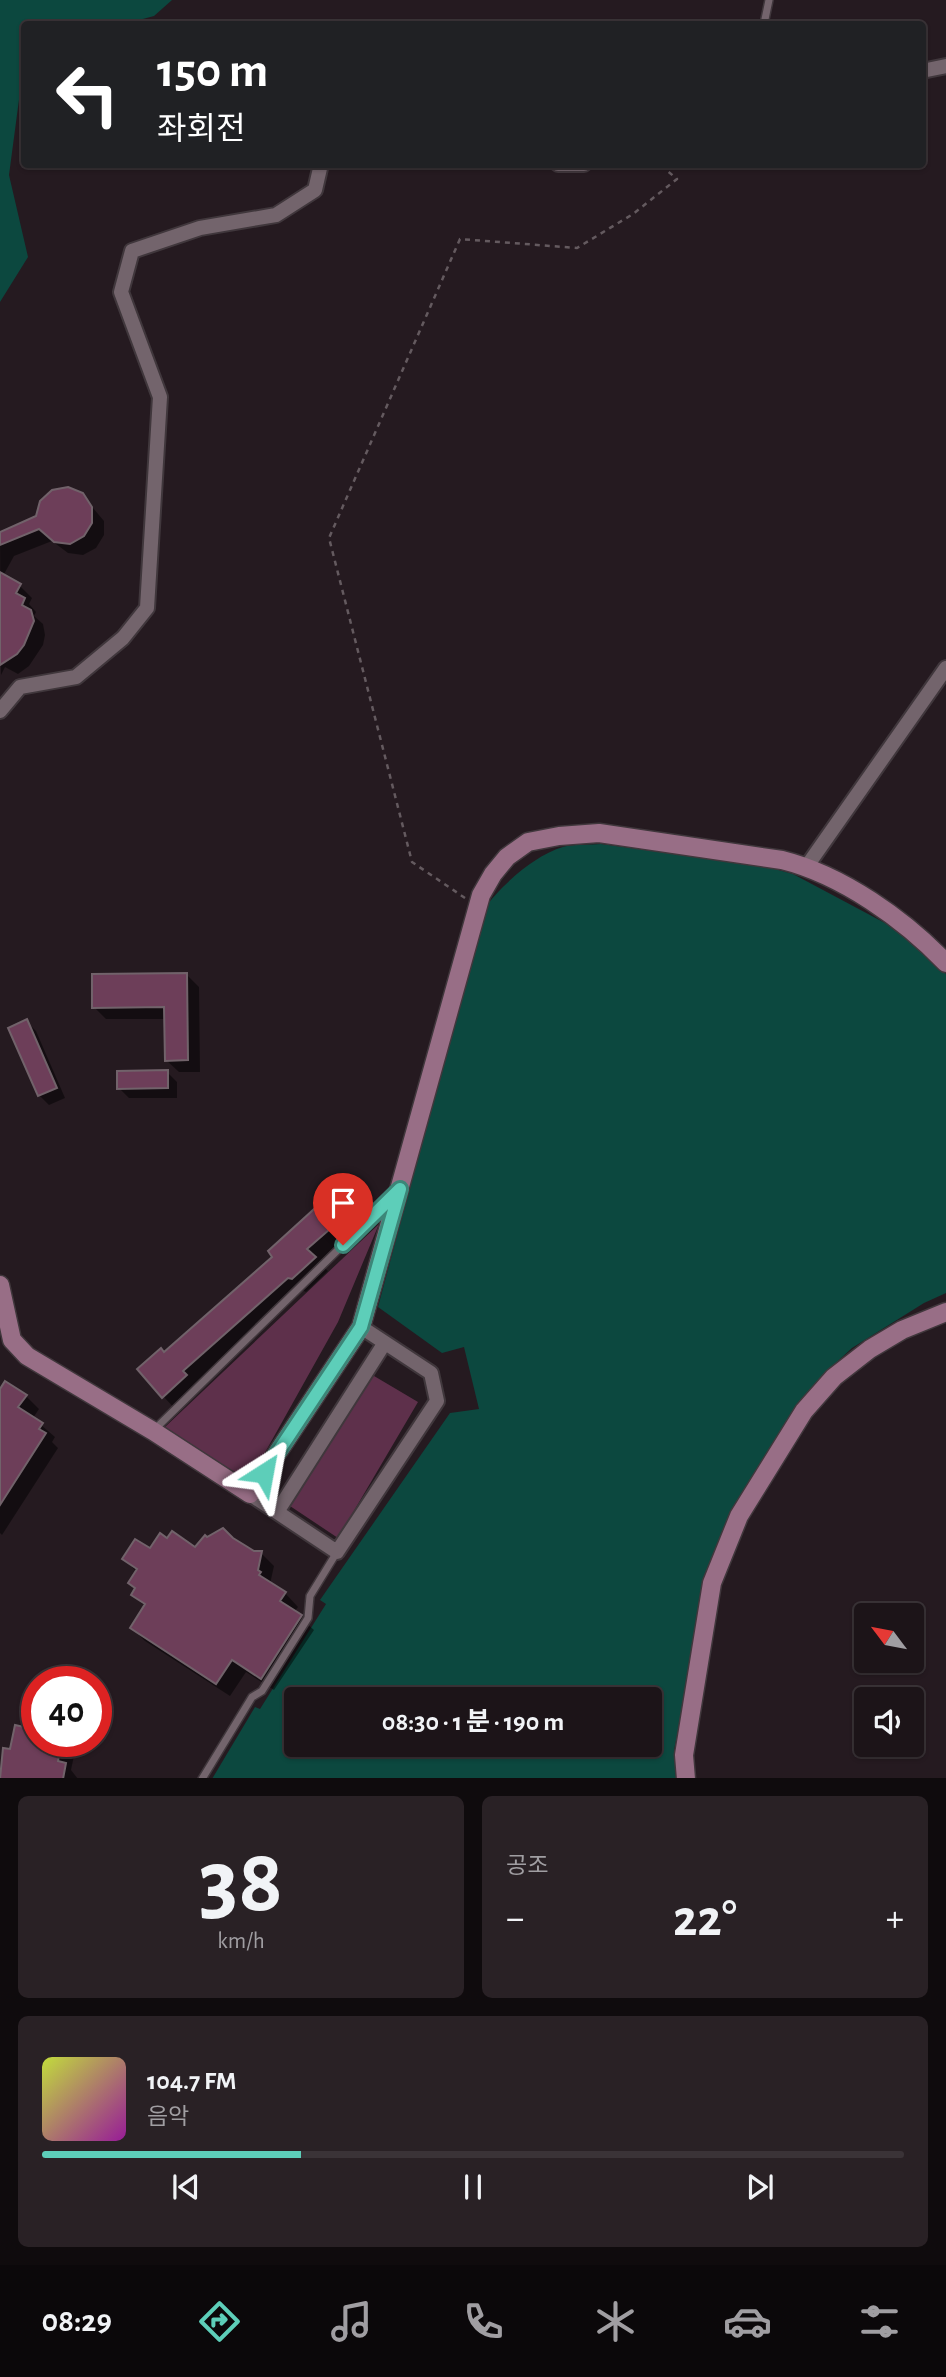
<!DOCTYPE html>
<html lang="ko">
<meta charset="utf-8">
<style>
:root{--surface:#1c1418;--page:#292125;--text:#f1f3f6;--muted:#a09ea2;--line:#3a3337;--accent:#5dceb9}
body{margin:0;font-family:"Alegreya Sans","Noto Sans KR",sans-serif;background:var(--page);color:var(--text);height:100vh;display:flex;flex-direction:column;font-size:26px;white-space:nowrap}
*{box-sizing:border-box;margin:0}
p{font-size:23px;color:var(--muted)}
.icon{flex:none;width:38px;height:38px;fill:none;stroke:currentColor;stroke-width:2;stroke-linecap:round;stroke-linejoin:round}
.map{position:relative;height:1778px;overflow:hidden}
.panel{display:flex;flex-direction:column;gap:18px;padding:18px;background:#0f0b0d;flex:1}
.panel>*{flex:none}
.hud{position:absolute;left:21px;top:21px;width:905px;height:147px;border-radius:7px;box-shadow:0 2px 5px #0004,0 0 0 2px var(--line);background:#202124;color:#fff;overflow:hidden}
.needle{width:46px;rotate:302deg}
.controls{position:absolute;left:854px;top:1603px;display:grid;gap:14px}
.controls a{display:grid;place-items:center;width:70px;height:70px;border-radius:7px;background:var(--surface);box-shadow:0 2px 5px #0004,0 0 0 2px var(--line);font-size:35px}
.speed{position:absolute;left:21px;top:1666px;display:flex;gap:14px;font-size:35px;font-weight:700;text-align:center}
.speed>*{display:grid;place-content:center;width:91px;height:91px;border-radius:50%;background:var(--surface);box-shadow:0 2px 5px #0004,0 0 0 2px var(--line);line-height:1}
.speed .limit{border:10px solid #d22;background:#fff;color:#111}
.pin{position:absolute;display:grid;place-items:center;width:60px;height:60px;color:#fff;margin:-72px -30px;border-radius:50% 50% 50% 0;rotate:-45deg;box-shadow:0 0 7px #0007}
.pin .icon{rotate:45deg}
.me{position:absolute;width:77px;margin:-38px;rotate:34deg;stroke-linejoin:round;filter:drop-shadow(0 0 5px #0008)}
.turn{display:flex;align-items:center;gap:24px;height:147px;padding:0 21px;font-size:32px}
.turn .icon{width:91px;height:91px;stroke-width:2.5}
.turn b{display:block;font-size:49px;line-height:60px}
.big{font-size:52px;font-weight:700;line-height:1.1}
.panel .card{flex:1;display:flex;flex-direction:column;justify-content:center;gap:10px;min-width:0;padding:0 24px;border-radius:10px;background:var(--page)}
.panel .dial{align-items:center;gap:0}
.dial b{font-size:91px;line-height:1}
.song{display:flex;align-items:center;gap:21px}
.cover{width:84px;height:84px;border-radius:10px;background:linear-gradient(135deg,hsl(70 70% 55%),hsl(300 70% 35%))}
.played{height:7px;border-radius:4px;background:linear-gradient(90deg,var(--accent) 30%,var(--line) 30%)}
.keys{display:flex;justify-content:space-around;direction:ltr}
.heat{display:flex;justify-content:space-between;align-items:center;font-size:38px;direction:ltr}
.panel .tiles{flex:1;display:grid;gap:18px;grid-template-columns:1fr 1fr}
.card:last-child{grid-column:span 2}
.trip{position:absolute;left:284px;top:1687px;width:378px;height:70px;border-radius:7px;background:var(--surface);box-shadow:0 2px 5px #0004,0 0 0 2px var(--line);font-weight:700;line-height:70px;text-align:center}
.tab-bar{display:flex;height:112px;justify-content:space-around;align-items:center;background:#0b080a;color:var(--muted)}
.tab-bar .icon{width:49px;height:49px}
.tab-bar .on{color:var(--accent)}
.tab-bar b{font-size:32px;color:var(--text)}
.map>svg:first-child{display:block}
.forest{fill:#5e304b}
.water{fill:#0c483f;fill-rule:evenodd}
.shadow{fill:#0007}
.building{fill:#6d3e59;stroke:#71626a;stroke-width:2}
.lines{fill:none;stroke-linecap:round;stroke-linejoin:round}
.lane-casing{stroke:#40373c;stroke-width:10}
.street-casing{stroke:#40373c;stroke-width:18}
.secondary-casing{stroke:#40373c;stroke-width:21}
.path{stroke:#645a5f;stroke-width:2.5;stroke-dasharray:5 5;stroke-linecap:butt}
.lane{stroke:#73646c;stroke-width:7}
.street{stroke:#73646c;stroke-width:14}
.secondary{stroke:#986e86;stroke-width:18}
.route-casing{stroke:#3c8678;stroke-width:18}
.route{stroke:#5dceb9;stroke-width:12}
</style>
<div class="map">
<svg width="946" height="1779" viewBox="0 0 946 1779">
<rect width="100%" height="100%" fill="#251a20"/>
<path class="forest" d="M379 1224 338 1322 248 1483 165 1427Z
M369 1373 418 1402 338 1538 290 1506Z"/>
<path class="water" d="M0 0H172L154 16 124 24H24V62L9 175 28 257 0 302Z
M601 844 764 866 793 874 900 931 946 974V1293L924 1303 852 1348 826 1372 799 1406 740 1502 695 1648 674 1750 677 1778 212 1779 255 1707 260 1709 326 1604 320 1600 450 1413 479 1409 464 1347 442 1353 378 1307 484 909C501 885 538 852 567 846 578 844 590 845 601 844ZM296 1699H649V1745H296Z"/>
<path class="shadow" d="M82 495 104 521V535L96 548 83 555 68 553 52 541 14 556 3 576 20 586 32 598 29 604 36 612 34 616 43 624 45 635 43 645 29 666 18 674 5 667 1 675 0 534Z
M187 975 199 987 200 1072H179L166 1060V1019H106L94 1007Z
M26 1021 36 1031 65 1098 49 1105 39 1095Z
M167 1072 177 1082V1098H129L119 1088Z
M335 1192 365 1223 319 1263 328 1271 306 1292 302 1290 195 1386 176 1410 139 1370 164 1354 275 1257Z
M0 1392 26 1396 39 1409 33 1418 55 1437 52 1442 58 1448 2 1535 0 1533Z
M233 1540 253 1552 261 1553 274 1566 270 1584 285 1593 298 1607 294 1612 314 1630 274 1690 246 1672 230 1696 145 1641 132 1628 146 1607 133 1595 137 1590V1572L124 1559 151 1551 196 1549Z
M37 1741H69V1744L75 1751 71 1770 78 1779H0L4 1750 12 1751Z"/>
<path class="building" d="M68 487 83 493 92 507V523L84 536 70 544 54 542 39 529 0 545V532L36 516 40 501 52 490Z
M0 572 21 584 16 593 25 598 22 605 31 610 34 621 24 645 17 654 0 665Z
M187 973 188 1060 165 1061 164 1007 92 1008V974Z
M27 1019 57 1088 38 1096 8 1028Z
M168 1070V1088L117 1089V1071Z
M335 1190 353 1209 307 1249 316 1257 292 1279 288 1278 183 1371 187 1375 162 1398 137 1369 161 1348 164 1352 272 1257 268 1251Z
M5 1381 27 1395 18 1407 43 1423 39 1429 46 1433 0 1505V1389Z
M223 1528 233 1538 246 1546 254 1551H262L258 1570 261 1572 259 1575 286 1592 280 1601 302 1615 261 1679 232 1660 216 1684 130 1628 145 1604 131 1595 135 1588 128 1583 137 1569 122 1559 135 1539 150 1548 160 1533 167 1538 172 1531 195 1547 205 1535 207 1537Z
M26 1716 37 1718V1741H62L58 1761 66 1763 63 1779H0L3 1748 10 1749 15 1725 24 1727Z"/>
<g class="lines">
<defs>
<path id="lane" d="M764 24 769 0
M153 1431 392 1197
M202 1779 252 1697 262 1691 308 1618 310 1596 337 1552"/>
<path id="street" d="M922 71 946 66
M558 164H584
M0 711 20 687 76 677 123 638 147 608 160 397 121 292 132 251 200 228 276 215 315 190 321 164
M807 866 946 668
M250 1494 337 1552 437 1401 431 1373 361 1327
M277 1512 384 1344"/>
<path id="secondary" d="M0 1285 12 1340 27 1356 153 1431 250 1494 361 1327 481 895 493 874 507 857 528 842 559 836 599 833 782 860C842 875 904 919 946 963
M686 1779 684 1755 712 1583 739 1516 804 1411 834 1377 870 1349 902 1330 946 1312"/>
</defs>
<use href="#lane" class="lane-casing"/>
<use href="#street" class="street-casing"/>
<use href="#secondary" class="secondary-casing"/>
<path class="path" d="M465 898 412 862 329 538 460 239 577 248 633 214 677 179 664 168 612 166"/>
<use href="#lane" class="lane"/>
<use href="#street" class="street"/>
<use href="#secondary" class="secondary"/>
</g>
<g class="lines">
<defs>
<path id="route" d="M264 1473 361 1327 400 1189 343 1245"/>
</defs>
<use href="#route" class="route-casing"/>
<use href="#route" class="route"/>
</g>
</svg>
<div class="controls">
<a><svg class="needle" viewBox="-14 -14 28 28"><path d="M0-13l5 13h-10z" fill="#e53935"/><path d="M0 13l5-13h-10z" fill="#a09ea2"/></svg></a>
<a><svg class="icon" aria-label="sound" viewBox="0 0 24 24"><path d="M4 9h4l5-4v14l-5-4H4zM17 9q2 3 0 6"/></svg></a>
</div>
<div class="speed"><div class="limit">40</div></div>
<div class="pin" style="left:343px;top:1245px;background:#d93025"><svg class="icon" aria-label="arrive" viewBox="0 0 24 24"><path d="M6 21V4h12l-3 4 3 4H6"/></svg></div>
<svg class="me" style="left:264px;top:1473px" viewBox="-20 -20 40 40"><path d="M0-17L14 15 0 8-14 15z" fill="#5dceb9" stroke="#fff" stroke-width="4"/></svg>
<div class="trip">08:30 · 1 분 · 190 m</div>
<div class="hud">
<div class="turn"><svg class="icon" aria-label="left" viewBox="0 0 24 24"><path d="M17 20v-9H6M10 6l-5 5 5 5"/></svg><div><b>150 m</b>좌회전</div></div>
</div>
</div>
<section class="panel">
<div class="tiles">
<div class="card dial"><b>38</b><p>km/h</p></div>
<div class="card"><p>공조</p>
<div class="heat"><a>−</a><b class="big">22°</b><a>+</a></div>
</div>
<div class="card">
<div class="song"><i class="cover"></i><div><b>104.7 FM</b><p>음악</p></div></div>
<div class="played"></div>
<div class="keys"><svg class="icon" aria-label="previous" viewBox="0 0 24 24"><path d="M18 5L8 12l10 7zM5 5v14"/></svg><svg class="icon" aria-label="pause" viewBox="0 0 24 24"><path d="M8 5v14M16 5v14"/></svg><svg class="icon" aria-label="next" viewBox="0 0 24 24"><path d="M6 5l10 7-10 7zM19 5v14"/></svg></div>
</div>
</div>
</section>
<nav class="tab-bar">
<b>08:29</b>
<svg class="icon on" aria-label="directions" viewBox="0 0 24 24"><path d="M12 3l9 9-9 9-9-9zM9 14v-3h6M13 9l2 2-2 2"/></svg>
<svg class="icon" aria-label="music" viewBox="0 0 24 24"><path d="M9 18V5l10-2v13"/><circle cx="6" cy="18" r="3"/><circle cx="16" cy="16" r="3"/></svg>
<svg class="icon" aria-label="phone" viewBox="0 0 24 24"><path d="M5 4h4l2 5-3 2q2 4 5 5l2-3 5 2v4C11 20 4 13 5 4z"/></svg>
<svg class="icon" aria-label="climate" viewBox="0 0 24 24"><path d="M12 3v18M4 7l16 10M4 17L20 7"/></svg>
<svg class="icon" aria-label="car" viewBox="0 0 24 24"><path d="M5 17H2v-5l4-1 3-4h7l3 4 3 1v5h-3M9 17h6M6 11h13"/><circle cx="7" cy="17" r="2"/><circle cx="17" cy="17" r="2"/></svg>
<svg class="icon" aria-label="filters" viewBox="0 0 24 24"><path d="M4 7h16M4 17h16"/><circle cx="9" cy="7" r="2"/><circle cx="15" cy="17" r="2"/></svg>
</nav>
